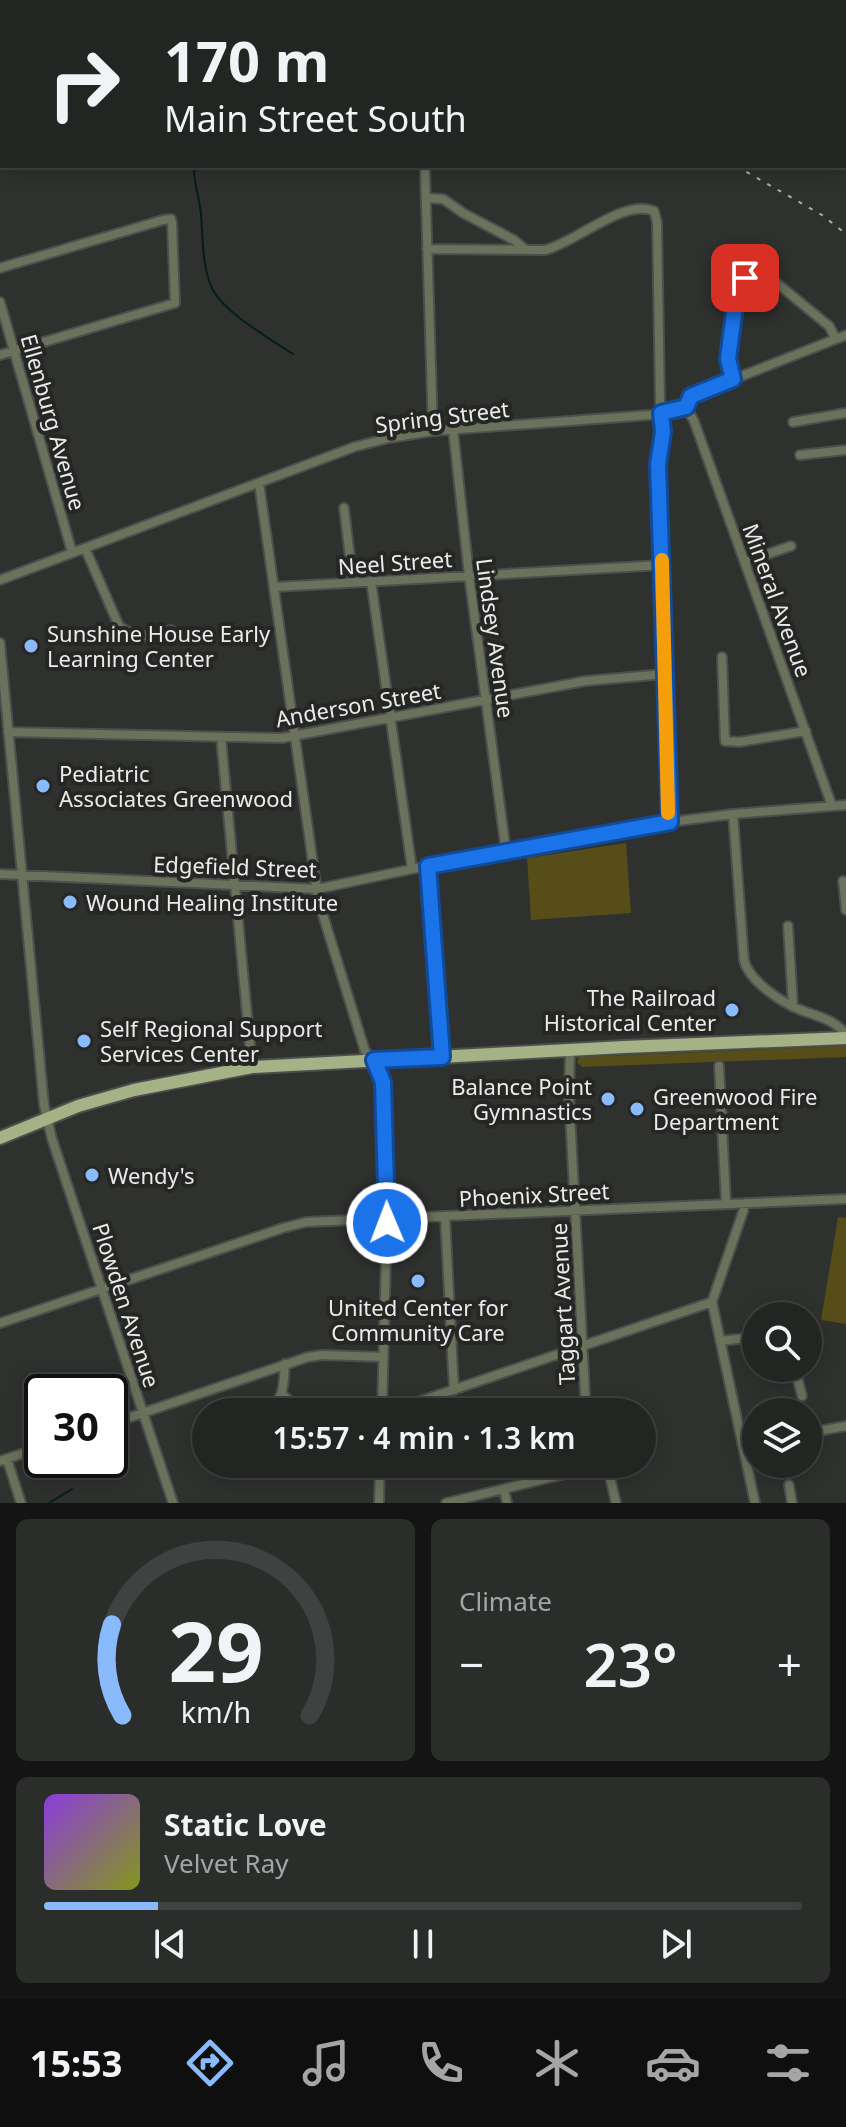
<!DOCTYPE html>
<meta charset="utf-8">
<style>
:root{--surface:#232523;--page:#2b2d2b;--text:#f1f3f6;--muted:#a3a5a6;--line:#404241;--accent:#89bafc}
body{margin:0;font-family:"Noto Sans",sans-serif;background:var(--page);color:var(--text);height:100vh;display:flex;flex-direction:column;font-size:30px;white-space:nowrap}
*{box-sizing:border-box;margin:0}
p{font-size:26px;color:var(--muted)}
.icon{flex:none;width:44px;height:44px;fill:none;stroke:currentColor;stroke-width:2;stroke-linecap:round;stroke-linejoin:round}
.map{position:relative;height:1503px;overflow:hidden}
.side{display:flex;flex-direction:column;gap:16px;padding:16px;background:#131413;flex:1}
.side>*{flex:none}
.banner{position:absolute;left:0px;top:0px;width:846px;height:168px;box-shadow:0 4px 20px #0003,0 0 0 2px var(--line);background:#232523;color:var(--text);overflow:hidden}
.fabs{position:absolute;left:742px;top:1302px;display:grid;gap:16px}
.fabs a{display:grid;place-items:center;width:80px;height:80px;border-radius:50%;background:var(--surface);box-shadow:0 4px 20px #0003,0 0 0 2px var(--line);font-size:40px}
.speed{position:absolute;left:24px;top:1374px;display:flex;gap:16px;font-size:40px;font-weight:700;text-align:center}
.speed>*{display:grid;place-content:center;width:104px;height:104px;border-radius:50%;background:var(--surface);box-shadow:0 4px 20px #0003,0 0 0 2px var(--line);line-height:1}
.speed .limit{border:4px solid #111;border-radius:12px;background:#fff;color:#111}
.pin{position:absolute;display:grid;place-items:center;width:68px;height:68px;color:#fff;margin:-34px;border-radius:16px;box-shadow:0 4px 12px #0006}
.me{position:absolute;width:88px;margin:-44px;rotate:359deg;stroke-linejoin:round;filter:drop-shadow(0 0 6px #0008)}
.turn{display:flex;align-items:center;gap:28px;height:168px;padding:0 32px;font-size:36px}
.turn .icon{width:104px;height:104px;stroke-width:2.5}
.turn b{display:block;font-size:56px;line-height:68px}
.big{font-size:60px;font-weight:600;line-height:1.1}
.side .tile{flex:1;display:flex;flex-direction:column;justify-content:center;gap:12px;min-width:0;padding:0 28px;border-radius:12px;background:var(--page)}
.side .dial{align-items:center;gap:0}
.dial svg{height:208px;overflow:visible;fill:none;stroke:var(--line);stroke-width:7;stroke-linecap:round;text-anchor:middle}
.dial text{fill:var(--text);stroke:none}
.song{display:flex;align-items:center;gap:24px}
.cover{width:96px;height:96px;border-radius:12px;background:linear-gradient(135deg,hsl(270 70% 55%),hsl(70 70% 35%))}
.played{height:8px;border-radius:4px;background:linear-gradient(90deg,var(--accent) 15%,var(--line) 15%)}
.keys{display:flex;justify-content:space-around;direction:ltr}
.heat{display:flex;justify-content:space-between;align-items:center;font-size:44px;direction:ltr}
.side .tiles{flex:1;display:grid;gap:16px;grid-template-columns:1fr 1fr}
.tile:last-child{grid-column:span 2}
.trip{position:absolute;left:192px;top:1398px;width:464px;height:80px;border-radius:40px;background:var(--surface);box-shadow:0 4px 20px #0003,0 0 0 2px var(--line);font-weight:600;line-height:80px;text-align:center}
.dock{display:flex;height:128px;justify-content:space-around;align-items:center;background:#0e0f0e;color:var(--muted)}
.dock .icon{width:56px;height:56px}
.dock .selected{color:var(--accent)}
.dock b{font-size:36px;color:var(--text)}
.map>svg:first-child{display:block}
.green{fill:#574d18}
.lines{fill:none;stroke-linecap:round;stroke-linejoin:round}
.stream{stroke:#051d1b;stroke-width:2}
.street-casing{stroke:#4d4f4d;stroke-width:12}
.primary-casing{stroke:#4d4f4d;stroke-width:16}
.street{stroke:#6b725c;stroke-width:8}
.primary{stroke:#a5b285;stroke-width:12}
.rail{stroke:#acadac;stroke-width:2;stroke-dasharray:4 8;stroke-linecap:butt}
.route-casing{stroke:#114b97;stroke-width:20}
.route{stroke:#1a73e8;stroke-width:14}
.slow{stroke:#f59e0b;stroke-width:14}
.poi-dot{fill:#89bafc;stroke:#262725;stroke-width:3}
.labels{text-anchor:middle;dominant-baseline:central;stroke-width:8;stroke-linejoin:round;paint-order:stroke}
.street-label{font-size:22px;fill:#eaebea;stroke:#262725}
.poi-label{font-size:22px;fill:#eaebea;stroke:#262725;text-anchor:start}
</style>
<div class="map">
<svg width="846" height="1503" viewBox="0 0 846 1503">
<rect width="100%" height="100%" fill="#2f312f"/>
<path class="green" d="M626 843 631 913 531 920 527 858Z
M846 1046V1057L582 1067 577 1062 579 1057Z
M838 1217 846 1218V1324L821 1320Z"/>
<g class="lines">
<path class="stream" d="M235 0V2
M194 166C193 183 200 198 201 215 203 238 202 267 212 288 223 312 270 339 293 354
M49 1503 72 1489"/>
<defs>
<path id="street" d="M425 172 433 431
M426 198 443 199 463 213 514 240 526 250
M427 249 545 250C575 243 624 198 654 211L657 222 660 401 663 432 658 464 670 822
M0 268 163 220 171 219 172 223 175 303 0 355
M0 302 72 552
M733 379 728 359 737 291C744 274 757 273 773 280L829 326 836 339
M686 407 694 421 832 806
M793 422 846 413
M453 429 469 575 506 851
M800 455 846 450
M259 483 318 899 365 1051 374 1060 383 1082 387 1218 382 1412
M344 508 353 582
M85 548 119 626C136 640 152 638 171 630
M745 562 791 546
M0 580 354 447 389 438 433 431 650 415 686 407 691 396 846 335
M371 581 412 869
M275 587 662 565
M0 643 44 1105 52 1139 173 1503
M722 657 725 741 739 742 806 731
M8 732 282 738 585 681 665 674
M221 738 252 1067
M733 814 744 960C749 981 782 1003 801 1010 818 1017 835 1019 846 1035
M428 866 442 1057
M0 874 317 889 412 869 638 826 733 814 846 805
M843 881 846 910
M788 926 793 1006
M570 1050 569 1096 586 1412
M719 1066 726 1203
M445 1216 454 1390
M712 1302 755 1503
M712 1302 746 1203
M0 1323 283 1228 306 1222 846 1199
M720 1341 756 1337
M795 1368 802 1396
M282 1394 290 1401V1412
M261 1412C286 1402 283 1387 285 1364
M388 1412 712 1302
M110 1424 308 1357 322 1355 383 1357
M808 1433 846 1426
M742 1444 756 1442
M7 1459 21 1503
M0 1461 42 1447
M789 1485 792 1503
M504 1489 507 1503
M379 1503 380 1464
M446 1503 597 1466 605 1468 610 1477 616 1503"/>
<path id="primary" d="M0 1138 78 1106 134 1090 252 1067 624 1047 846 1038"/>
</defs>
<use href="#street" class="street-casing"/>
<use href="#primary" class="primary-casing"/>
<use href="#street" class="street"/>
<use href="#primary" class="primary"/>
<path class="rail" d="M844 143 846 142
M736 166 822 215 846 234
M774 166H778"/>
</g>
<g class="lines">
<defs>
<path id="route" d="M387 1223 383 1082 374 1060 442 1057 428 866 670 822 658 464 663 432 661 413 686 407 691 396 733 379 728 359 737 291 740 284 745 278"/>
</defs>
<use href="#route" class="route-casing"/>
<use href="#route" class="route"/>
<path class="slow" d="M662 560 668 813"/>
</g>
<g class="poi-dot">
<circle cx="31" cy="646" r="8"/>
<circle cx="43" cy="786" r="8"/>
<circle cx="70" cy="902" r="8"/>
<circle cx="732" cy="1010" r="8"/>
<circle cx="84" cy="1041" r="8"/>
<circle cx="608" cy="1099" r="8"/>
<circle cx="637" cy="1109" r="8"/>
<circle cx="92" cy="1175" r="8"/>
<circle cx="418" cy="1281" r="8"/>
</g>
<g class="labels">
<g class="street-label">
<text transform="translate(442 416) rotate(-7)">Spring Street</text>
<text transform="translate(54 422) rotate(74)">Ellenburg Avenue</text>
<text transform="translate(395 562) rotate(-4)">Neel Street</text>
<text transform="translate(778 600) rotate(70)">Mineral Avenue</text>
<text transform="translate(496 638) rotate(82)">Lindsey Avenue</text>
<text transform="translate(358 704) rotate(-10)">Anderson Street</text>
<text transform="translate(235 866) rotate(2)">Edgefield Street</text>
<text transform="translate(534 1194) rotate(-3)">Phoenix Street</text>
<text transform="translate(562 1304) rotate(-93)">Taggart Avenue</text>
<text transform="translate(127 1305) rotate(72)">Plowden Avenue</text>
</g>
<g class="poi-label">
<text x="47" y="633">Sunshine House Early<tspan x="47" dy="25">Learning Center</tspan></text>
<text x="59" y="773">Pediatric<tspan x="59" dy="25">Associates Greenwood</tspan></text>
<text x="86" y="902">Wound Healing Institute</text>
<text x="716" y="997" text-anchor="end">The Railroad<tspan x="716" dy="25">Historical Center</tspan></text>
<text x="100" y="1028">Self Regional Support<tspan x="100" dy="25">Services Center</tspan></text>
<text x="592" y="1086" text-anchor="end">Balance Point<tspan x="592" dy="25">Gymnastics</tspan></text>
<text x="653" y="1096">Greenwood Fire<tspan x="653" dy="25">Department</tspan></text>
<text x="108" y="1175">Wendy's</text>
<text x="418" y="1307" text-anchor="middle">United Center for<tspan x="418" dy="25">Community Care</tspan></text>
</g>
</g>
</svg>
<div class="fabs">
<a><svg class="icon" aria-label="search" viewBox="0 0 24 24"><circle cx="10" cy="10" r="6"/><path d="M15 15l6 6"/></svg></a>
<a><svg class="icon" aria-label="layers" viewBox="0 0 24 24"><path d="M12 4l9 5-9 5-9-5zM3 14l9 5 9-5"/></svg></a>
</div>
<div class="speed"><div class="limit">30</div></div>
<div class="pin" style="left:745px;top:278px;background:#d93025"><svg class="icon" aria-label="arrive" viewBox="0 0 24 24"><path d="M6 21V4h12l-3 4 3 4H6"/></svg></div>
<svg class="me" style="left:387px;top:1223px" viewBox="-20 -20 40 40"><circle r="17" fill="#1a73e8" stroke="#fff" stroke-width="3"/><path d="M0-11L8 9 0 5-8 9z" fill="#fff"/></svg>
<div class="trip">15:57 · 4 min · 1.3 km</div>
<div class="banner">
<div class="turn"><svg class="icon" aria-label="right" viewBox="0 0 24 24"><path d="M7 20v-9h11M14 6l5 5-5 5"/></svg><div><b>170 m</b>Main Street South</div></div>
</div>
</div>
<section class="side">
<div class="tiles">
<div class="tile dial"><svg viewBox="0 0 100 80">
<path d="M14 69A42 42 0 1 1 86 69"/>
<path d="M14 69A42 42 0 0 1 10 34" stroke="#89bafc"/>
<text x="50" y="56" font-size="32" font-weight="700">29</text>
<text x="50" y="72" font-size="11">km/h</text>
</svg></div>
<div class="tile"><p>Climate</p>
<div class="heat"><a>−</a><b class="big">23°</b><a>+</a></div>
</div>
<div class="tile">
<div class="song"><i class="cover"></i><div><b>Static Love</b><p>Velvet Ray</p></div></div>
<div class="played"></div>
<div class="keys"><svg class="icon" aria-label="previous" viewBox="0 0 24 24"><path d="M18 5L8 12l10 7zM5 5v14"/></svg><svg class="icon" aria-label="pause" viewBox="0 0 24 24"><path d="M8 5v14M16 5v14"/></svg><svg class="icon" aria-label="next" viewBox="0 0 24 24"><path d="M6 5l10 7-10 7zM19 5v14"/></svg></div>
</div>
</div>
</section>
<nav class="dock">
<b>15:53</b>
<svg class="icon selected" aria-label="directions" viewBox="0 0 24 24"><path d="M12 3l9 9-9 9-9-9zM9 14v-3h6M13 9l2 2-2 2"/></svg>
<svg class="icon" aria-label="music" viewBox="0 0 24 24"><path d="M9 18V5l10-2v13"/><circle cx="6" cy="18" r="3"/><circle cx="16" cy="16" r="3"/></svg>
<svg class="icon" aria-label="phone" viewBox="0 0 24 24"><path d="M5 4h4l2 5-3 2q2 4 5 5l2-3 5 2v4C11 20 4 13 5 4z"/></svg>
<svg class="icon" aria-label="climate" viewBox="0 0 24 24"><path d="M12 3v18M4 7l16 10M4 17L20 7"/></svg>
<svg class="icon" aria-label="car" viewBox="0 0 24 24"><path d="M5 17H2v-5l4-1 3-4h7l3 4 3 1v5h-3M9 17h6M6 11h13"/><circle cx="7" cy="17" r="2"/><circle cx="17" cy="17" r="2"/></svg>
<svg class="icon" aria-label="filters" viewBox="0 0 24 24"><path d="M4 7h16M4 17h16"/><circle cx="9" cy="7" r="2"/><circle cx="15" cy="17" r="2"/></svg>
</nav>
